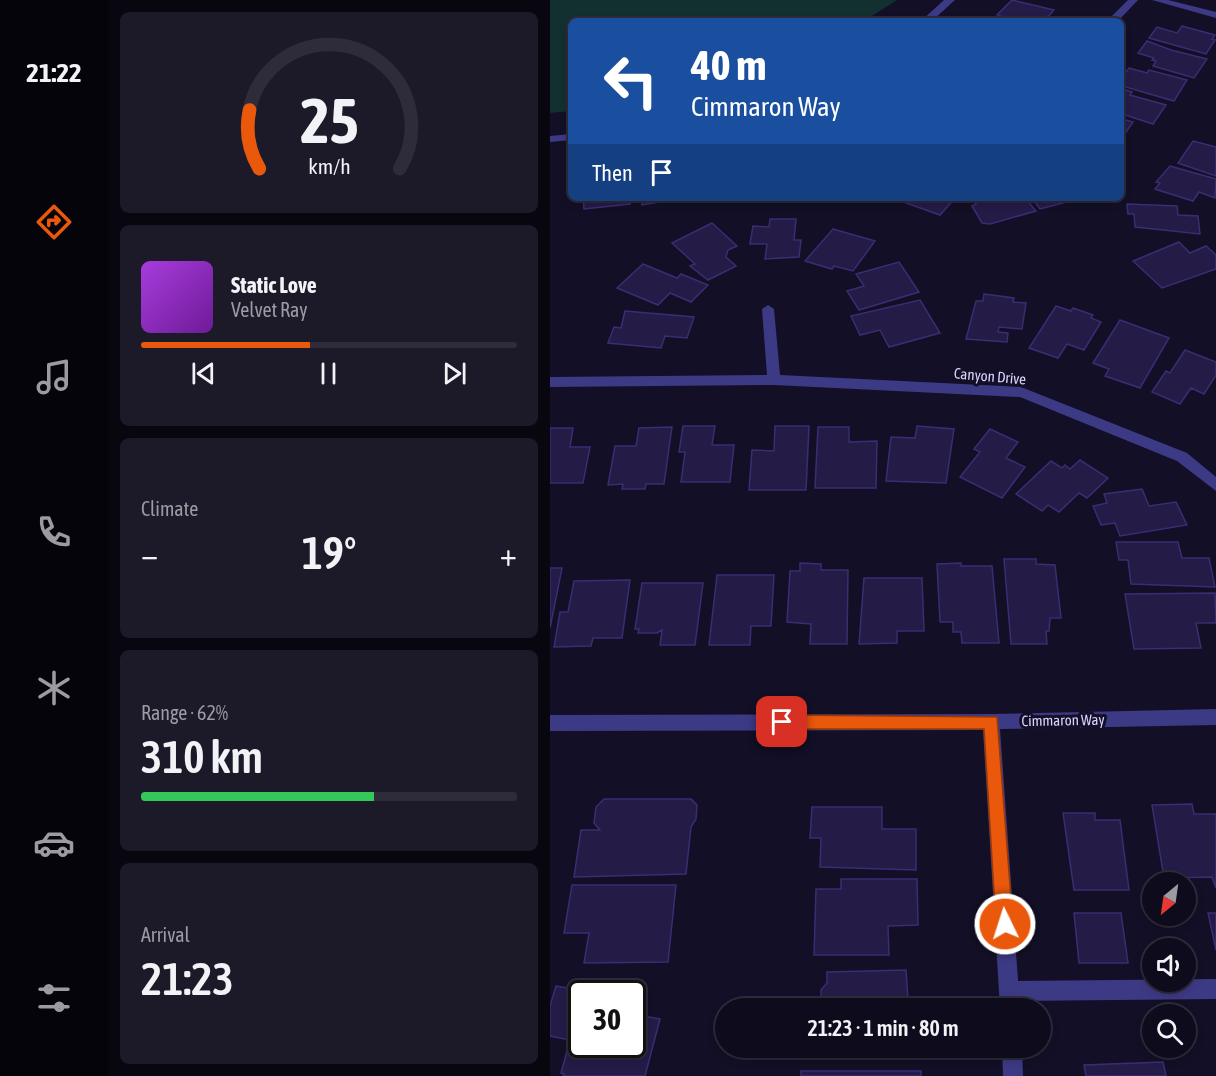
<!DOCTYPE html>
<meta charset="utf-8">
<style>
:root{--surface:#0e0b1c;--page:#1c1929;--text:#f1f3f6;--muted:#9b9ba3;--line:#2e2b3b;--accent:#ea580c}
body{margin:0;font-family:"Asap Condensed",sans-serif;background:var(--page);color:var(--text);height:100vh;display:flex;flex-direction:column;font-size:22px;white-space:nowrap}
*{box-sizing:border-box;margin:0}
p{font-size:20px;color:var(--muted)}
.icon{flex:none;width:33px;height:33px;fill:none;stroke:currentColor;stroke-width:2;stroke-linecap:round;stroke-linejoin:round}
.map{position:relative;flex:1;overflow:hidden}
.details{display:flex;flex-direction:column;gap:12px;padding:12px;background:#08060f;width:442px}
.details>*{flex:none}
.guide{position:absolute;left:18px;top:18px;width:556px;height:183px;border-radius:9px;box-shadow:0 3px 9px #0003,0 0 0 2px var(--line);background:#1a4fa0;color:#fff;overflow:hidden}
.needle{width:39px;rotate:209deg}
.buttons{position:absolute;left:592px;top:872px;display:grid;gap:12px}
.buttons a{display:grid;place-items:center;width:54px;height:54px;border-radius:50%;background:var(--surface);box-shadow:0 3px 9px #0003,0 0 0 2px var(--line);font-size:30px}
.speed{position:absolute;left:18px;top:980px;display:flex;gap:12px;font-size:30px;font-weight:700;text-align:center}
.speed>*{display:grid;place-content:center;width:78px;height:78px;border-radius:50%;background:var(--surface);box-shadow:0 3px 9px #0003,0 0 0 2px var(--line);line-height:1}
.speed .limit{border:3px solid #111;border-radius:9px;background:#fff;color:#111}
.pin{position:absolute;display:grid;place-items:center;width:51px;height:51px;color:#fff;margin:-26px;border-radius:12px;box-shadow:0 3px 9px #0006}
.me{position:absolute;width:66px;margin:-33px;rotate:356deg;stroke-linejoin:round;filter:drop-shadow(0 0 4px #0008)}
.turn{display:flex;align-items:center;gap:21px;height:126px;padding:0 24px;font-size:27px}
.turn .icon{width:78px;height:78px;stroke-width:2.5}
.turn b{display:block;font-size:42px;line-height:51px}
.then{display:flex;align-items:center;height:57px;padding:0 24px;background:#0003;gap:12px;font-size:22px}
.big{font-size:45px;font-weight:600;line-height:1.1}
.details .tile{flex:1;display:flex;flex-direction:column;justify-content:center;gap:9px;min-width:0;padding:0 21px;border-radius:9px;background:var(--page)}
.details .dial{align-items:center;gap:0}
.dial svg{height:156px;overflow:visible;fill:none;stroke:var(--line);stroke-width:7;stroke-linecap:round;text-anchor:middle}
.dial text{fill:var(--text);stroke:none}
.song{display:flex;align-items:center;gap:18px}
.cover{width:72px;height:72px;border-radius:9px;background:linear-gradient(135deg,hsl(280 70% 55%),hsl(280 70% 35%))}
.played{height:6px;border-radius:3px;background:linear-gradient(90deg,var(--accent) 45%,var(--line) 45%)}
.keys{display:flex;justify-content:space-around;direction:ltr}
.heat{display:flex;justify-content:space-between;align-items:center;font-size:33px;direction:ltr}
.charge{height:9px;border-radius:4px;background:linear-gradient(90deg,#34c759 62%,var(--line) 0)}
.trip{position:absolute;left:165px;top:998px;width:336px;height:60px;border-radius:30px;background:var(--surface);box-shadow:0 3px 9px #0003,0 0 0 2px var(--line);font-weight:600;line-height:60px;text-align:center}
main{display:flex;flex:1;min-height:0}
.tabs{display:flex;flex-direction:column;width:108px;justify-content:space-around;align-items:center;background:#06040b;color:var(--muted)}
.tabs .icon{width:42px;height:42px}
.tabs .on{color:var(--accent)}
.tabs b{font-size:27px;color:var(--text)}
.map>svg:first-child{display:block}
.green{fill:#12302f}
.building{fill:#241b47;stroke:#3b2d73;stroke-width:1.5}
.lines{fill:none;stroke-linecap:round;stroke-linejoin:round}
.service{fill:#3d3a85;fill-rule:evenodd}
.minor{fill:#3d3a85;fill-rule:evenodd}
.tertiary{fill:#3d3a85;fill-rule:evenodd}
.route{fill:#ea580c;stroke:#983908;stroke-width:1.5}
.labels{text-anchor:middle;dominant-baseline:central;stroke-width:6;stroke-linejoin:round;paint-order:stroke}
.street-label{font-size:15px;fill:#d9d4ff;stroke:#130f26}
</style>
<main>
<nav class="tabs">
<b>21:22</b>
<svg class="icon on" aria-label="directions" viewBox="0 0 24 24"><path d="M12 3l9 9-9 9-9-9zM9 14v-3h6M13 9l2 2-2 2"/></svg>
<svg class="icon" aria-label="music" viewBox="0 0 24 24"><path d="M9 18V5l10-2v13"/><circle cx="6" cy="18" r="3"/><circle cx="16" cy="16" r="3"/></svg>
<svg class="icon" aria-label="phone" viewBox="0 0 24 24"><path d="M5 4h4l2 5-3 2q2 4 5 5l2-3 5 2v4C11 20 4 13 5 4z"/></svg>
<svg class="icon" aria-label="climate" viewBox="0 0 24 24"><path d="M12 3v18M4 7l16 10M4 17L20 7"/></svg>
<svg class="icon" aria-label="car" viewBox="0 0 24 24"><path d="M5 17H2v-5l4-1 3-4h7l3 4 3 1v5h-3M9 17h6M6 11h13"/><circle cx="7" cy="17" r="2"/><circle cx="17" cy="17" r="2"/></svg>
<svg class="icon" aria-label="filters" viewBox="0 0 24 24"><path d="M4 7h16M4 17h16"/><circle cx="9" cy="7" r="2"/><circle cx="15" cy="17" r="2"/></svg>
</nav>
<section class="details">
<div class="tile dial"><svg viewBox="0 0 100 80">
<path d="M14 69A42 42 0 1 1 86 69"/>
<path d="M14 69A42 42 0 0 1 9 39" stroke="#ea580c"/>
<text x="50" y="56" font-size="32" font-weight="700">25</text>
<text x="50" y="72" font-size="11">km/h</text>
</svg></div>
<div class="tile">
<div class="song"><i class="cover"></i><div><b>Static Love</b><p>Velvet Ray</p></div></div>
<div class="played"></div>
<div class="keys"><svg class="icon" aria-label="previous" viewBox="0 0 24 24"><path d="M18 5L8 12l10 7zM5 5v14"/></svg><svg class="icon" aria-label="pause" viewBox="0 0 24 24"><path d="M8 5v14M16 5v14"/></svg><svg class="icon" aria-label="next" viewBox="0 0 24 24"><path d="M6 5l10 7-10 7zM19 5v14"/></svg></div>
</div>
<div class="tile"><p>Climate</p>
<div class="heat"><a>−</a><b class="big">19°</b><a>+</a></div>
</div>
<div class="tile"><p>Range · 62%</p><b class="big">310 km</b><div class="charge"></div></div>
<div class="tile"><p>Arrival</p><b class="big">21:23</b></div>
</section>
<div class="map">
<svg width="666" height="1076" viewBox="0 0 666 1076">
<rect width="100%" height="100%" fill="#130f26"/>
<path class="green" d="M0 0H347L314 21H21V111L0 113Z"/>
<path class="building" d="M462 0 504 10 498 17 513 21H468L447 15Z
M632 26 665 35 662 39 665 40 656 54 599 38 607 27 627 33Z
M597 41 621 50 657 59 644 78 603 66 606 61 602 60 604 58 588 53Z
M579 68 597 73 599 70 637 80 624 101 572 86V77Z
M572 89 582 92 580 95 616 105 603 124 572 114Z
M572 119 583 122 572 138Z
M643 141 666 147V176L628 163Z
M620 166 666 179 665 198 649 192 643 201 605 189 610 183 606 182Z
M33 198H79L80 204 34 209Z
M91 198H133L92 205Z
M360 198H405L390 215 356 203Z
M422 198H475L486 211 440 224 432 223 422 206 426 204Z
M482 198H527L528 199 490 209Z
M577 204 627 206 628 215 648 216 650 234 585 227 584 214H578Z
M220 219H246L244 240H251L249 257 215 259 217 244H200L203 226 219 227Z
M162 223 187 246 178 250 176 257 186 266 158 280 140 266 145 264 122 243Z
M283 229 325 241 303 271 284 266 282 269 255 261Z
M629 242 640 253 656 246 666 255V269L612 288 583 261Z
M349 262 369 292 309 310 297 291 314 286 306 274Z
M93 264 127 278 131 274 158 285 141 302 120 293 108 305 67 288Z
M434 294 464 298 463 302 476 303 472 329 449 327 448 332 458 333 457 342 416 339 426 301H433Z
M370 300 390 333 339 347 330 330 310 335 301 316Z
M506 306 521 311 523 308 543 315 541 318 551 322 534 350 517 344 508 358 479 348Z
M75 311 144 317 137 338 115 336 111 348 58 343 64 327 71 328Z
M570 320 619 338 590 388 555 376 559 369 543 363Z
M635 350 666 362V375L654 394 641 388 630 404 602 392 616 371 620 373Z
M133 426H165L162 445H184L180 482H131L135 452H129Z
M225 426H259L256 490H199L202 450 224 451Z
M367 426 404 429 396 483 336 481 341 437 365 438Z
M122 427 114 484H96L95 489H72L73 484 58 485 65 446H86L89 428Z
M268 427H299V442L327 441 326 488H265Z
M0 428H23L20 447H40L33 483H0Z
M440 429 468 442 456 458 475 467 452 498 410 477 430 452 424 449Z
M530 460 558 478 537 498 529 493 509 512 498 505 492 511 466 494 501 461 512 468 515 465 520 469Z
M592 489 599 506 626 502 637 525 570 536 565 523 551 525 543 506 557 503 554 494Z
M566 542H628L632 558H659L665 587 581 584 578 560H569Z
M454 559H486V564L505 565 511 618H500L499 631H496L497 644H461Z
M250 563 271 564V570H298L297 644H260L261 624 237 622 240 571H250Z
M411 563V566H442L449 643H412L411 632H403V622H390L387 564Z
M0 568H12L0 628Z
M167 575H224L221 626H201L200 645H159Z
M314 578H372L374 631H347V643L309 644Z
M80 580 72 638H43L41 646 4 647 10 612H18L24 581Z
M92 583H153L145 645H110L112 630 107 633H88L89 629H85Z
M665 593 666 623H646L651 648 584 649 575 594Z
M54 799H141L147 805 146 819 141 827 136 874 24 877 31 830H50L44 823 46 807Z
M642 804 644 814H666V888L662 877 614 878 602 805Z
M262 807H332V829H366V870L270 867 271 838H260Z
M513 813H545V820H570L579 890H524Z
M291 879H367L368 925 338 926 339 955H264L266 889H291Z
M22 885H126L118 962 34 963 39 933H14Z
M524 913H571L578 963H529Z
M658 913H666V950Z
M356 970 358 1000 370 1001V1008L271 1006V990L277 983V972Z
M6 986 49 993H32V1044H82V1014L110 1019 95 1076H13L14 1074 11 1073 20 1040 0 1036V1006Z
M276 1047H370V1053L276 1055Z
M613 1062 616 1076H536L534 1065Z
M251 1071H371V1076H251Z"/>
<g class="lines">
<path class="service" d="M666 979V999L459 1001 452 998 449 991 452 984 459 981Z"/>
<path class="minor" d="M578 0H588L568 21H557Z
M602 0H618L666 12V18Z
M218 305 224 309 230 375 471 387 637 453 666 477V491L627 461 470 397 224 385 0 387V377L217 375 212 309Z
M666 709V725L450 729 470 1008H450L433 730 0 731V715L441 714Z
M452 1047H472L473 1076H453Z"/>
<path class="tertiary" d="M394 0H405L382 21H371Z
M21 134V140L0 142V136Z"/>
</g>
<path class="route" d="M232 715 447 717 463 924 461 930 455 932 449 930 446 924 434 729H232L227 727 225 722 227 717Z"/>
<g class="labels">
<g class="street-label">
<text transform="translate(440 376) rotate(5)">Canyon Drive</text>
<text transform="translate(513 720) rotate(-1)">Cimmaron Way</text>
</g>
</g>
</svg>
<div class="buttons">
<a><svg class="needle" viewBox="-14 -14 28 28"><path d="M0-13l5 13h-10z" fill="#e53935"/><path d="M0 13l5-13h-10z" fill="#9b9ba3"/></svg></a>
<a><svg class="icon" aria-label="sound" viewBox="0 0 24 24"><path d="M4 9h4l5-4v14l-5-4H4zM17 9q2 3 0 6"/></svg></a>
<a><svg class="icon" aria-label="search" viewBox="0 0 24 24"><circle cx="10" cy="10" r="6"/><path d="M15 15l6 6"/></svg></a>
</div>
<div class="speed"><div class="limit">30</div></div>
<div class="pin" style="left:232px;top:722px;background:#d93025"><svg class="icon" aria-label="arrive" viewBox="0 0 24 24"><path d="M6 21V4h12l-3 4 3 4H6"/></svg></div>
<svg class="me" style="left:455px;top:924px" viewBox="-20 -20 40 40"><circle r="17" fill="#ea580c" stroke="#fff" stroke-width="3"/><path d="M0-11L8 9 0 5-8 9z" fill="#fff"/></svg>
<div class="trip">21:23 · 1 min · 80 m</div>
<div class="guide">
<div class="turn"><svg class="icon" aria-label="left" viewBox="0 0 24 24"><path d="M17 20v-9H6M10 6l-5 5 5 5"/></svg><div><b>40 m</b>Cimmaron Way</div></div>
<div class="then">Then<svg class="icon" aria-label="arrive" viewBox="0 0 24 24"><path d="M6 21V4h12l-3 4 3 4H6"/></svg></div>
</div>
</div>
</main>
